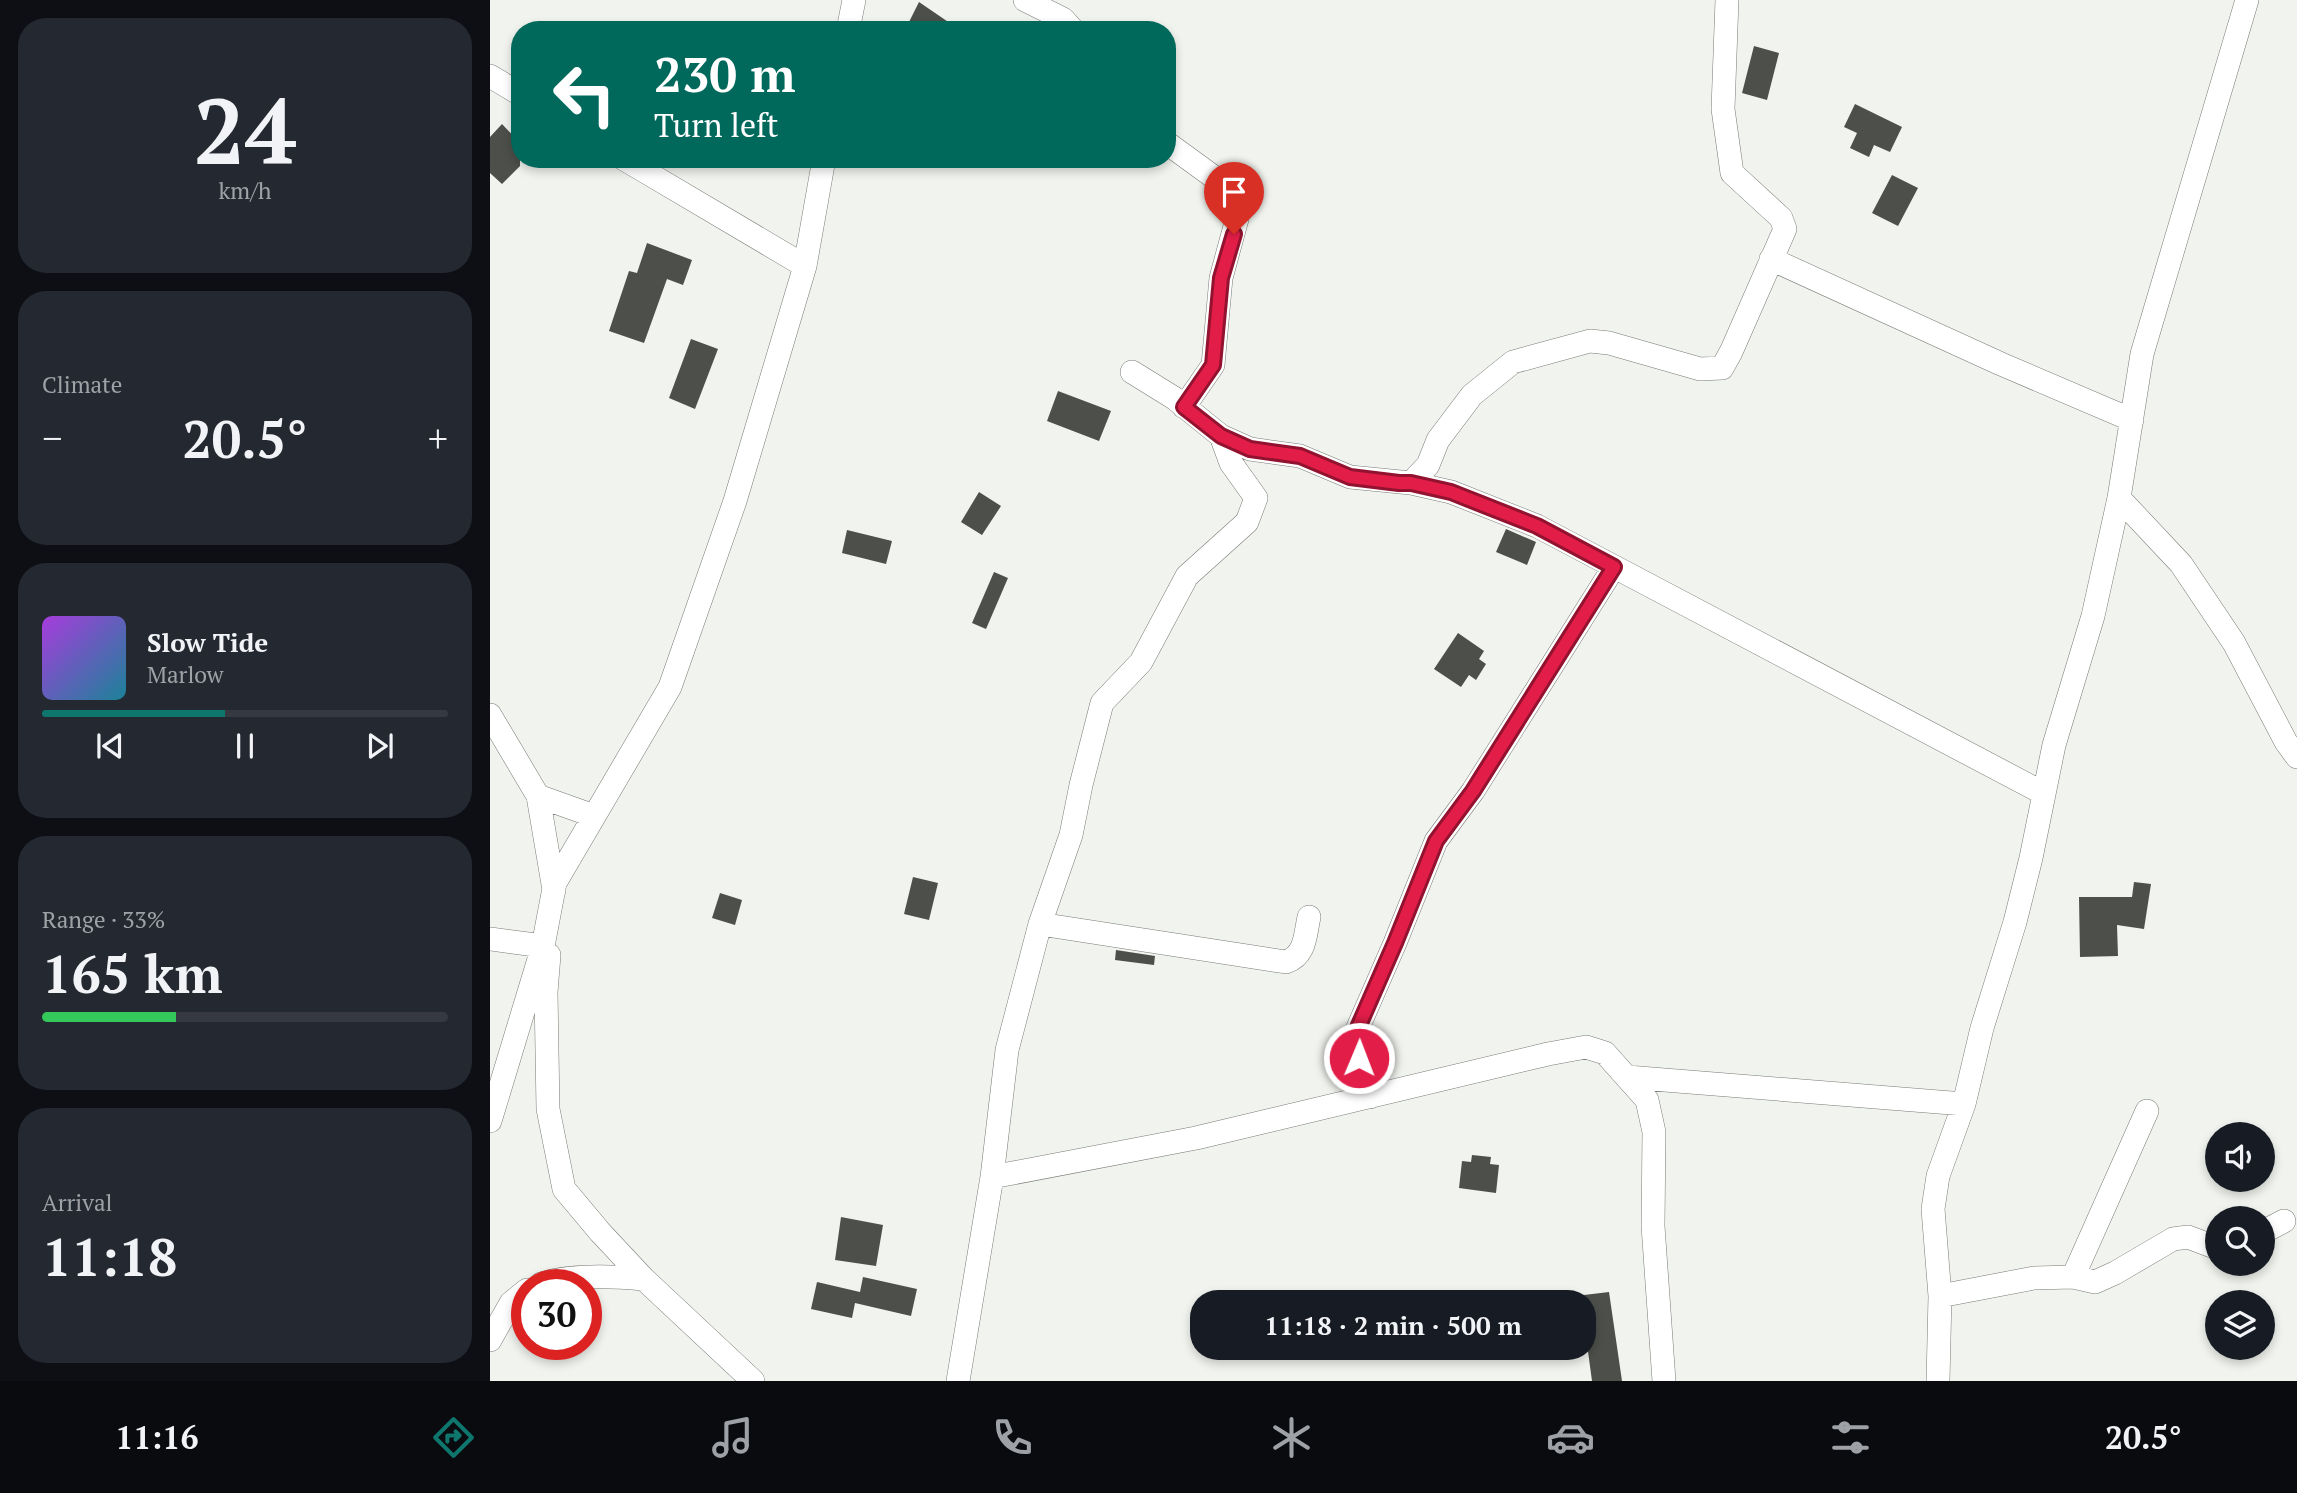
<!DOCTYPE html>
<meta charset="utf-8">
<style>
:root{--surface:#171b24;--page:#242831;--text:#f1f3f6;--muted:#9ea1a6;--line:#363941;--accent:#0f766e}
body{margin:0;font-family:"PT Serif",serif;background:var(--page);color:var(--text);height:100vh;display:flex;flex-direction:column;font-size:26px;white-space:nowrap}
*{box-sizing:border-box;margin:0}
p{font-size:23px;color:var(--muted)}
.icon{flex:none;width:38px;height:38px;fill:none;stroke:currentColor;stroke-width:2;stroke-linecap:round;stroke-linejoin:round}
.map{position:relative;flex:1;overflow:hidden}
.drawer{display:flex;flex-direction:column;gap:18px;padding:18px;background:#0d0f14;width:490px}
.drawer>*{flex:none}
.top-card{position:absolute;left:21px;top:21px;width:665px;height:147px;border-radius:28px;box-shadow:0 4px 10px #0003;background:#00695c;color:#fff;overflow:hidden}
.tools{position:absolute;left:1715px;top:1122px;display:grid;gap:14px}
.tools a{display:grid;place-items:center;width:70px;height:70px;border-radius:50%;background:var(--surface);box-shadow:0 4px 10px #0003;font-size:35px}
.speed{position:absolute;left:21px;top:1269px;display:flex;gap:14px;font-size:35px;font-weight:700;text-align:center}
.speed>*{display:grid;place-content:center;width:91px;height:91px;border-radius:50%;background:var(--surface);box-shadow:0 4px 10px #0003;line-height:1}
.speed .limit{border:10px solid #d22;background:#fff;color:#111}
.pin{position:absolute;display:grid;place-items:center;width:60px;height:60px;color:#fff;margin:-72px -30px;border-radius:50% 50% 50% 0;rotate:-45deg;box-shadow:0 0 7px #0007}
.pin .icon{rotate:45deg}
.me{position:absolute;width:77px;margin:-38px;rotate:1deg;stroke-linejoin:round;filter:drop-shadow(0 0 5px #0008)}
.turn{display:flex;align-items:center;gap:24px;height:147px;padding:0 28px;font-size:32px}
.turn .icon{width:91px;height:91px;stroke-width:2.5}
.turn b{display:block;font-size:49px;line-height:60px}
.big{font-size:52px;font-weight:700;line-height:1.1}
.drawer .tile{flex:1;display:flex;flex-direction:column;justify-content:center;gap:10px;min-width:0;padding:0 24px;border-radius:28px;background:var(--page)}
.drawer .dial{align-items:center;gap:0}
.dial b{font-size:91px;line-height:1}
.song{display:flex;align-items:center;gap:21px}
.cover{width:84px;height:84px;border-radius:10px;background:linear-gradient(135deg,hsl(280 70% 55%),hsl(190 70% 35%))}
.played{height:7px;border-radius:4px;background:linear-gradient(90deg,var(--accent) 45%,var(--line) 45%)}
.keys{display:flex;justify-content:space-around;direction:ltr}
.heat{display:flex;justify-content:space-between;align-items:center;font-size:38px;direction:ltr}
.charge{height:10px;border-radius:5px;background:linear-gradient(90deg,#34c759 33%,var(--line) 0)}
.trip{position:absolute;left:700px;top:1290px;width:406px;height:70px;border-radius:28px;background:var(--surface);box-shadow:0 4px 10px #0003;font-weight:700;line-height:70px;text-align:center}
.tabs{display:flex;height:112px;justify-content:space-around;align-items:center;background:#090b0e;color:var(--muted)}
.tabs .icon{width:49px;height:49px}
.tabs .on{color:var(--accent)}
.tabs b{font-size:32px;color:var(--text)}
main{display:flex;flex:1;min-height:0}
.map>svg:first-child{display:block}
.building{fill:#4d4f4a}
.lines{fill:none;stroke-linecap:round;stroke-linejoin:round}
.minor-casing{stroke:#797b77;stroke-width:24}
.minor{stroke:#fff;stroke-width:23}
.route-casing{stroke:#92132f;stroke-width:18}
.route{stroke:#e11d48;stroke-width:12}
</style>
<main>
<section class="drawer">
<div class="tile dial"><b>24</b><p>km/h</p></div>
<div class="tile"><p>Climate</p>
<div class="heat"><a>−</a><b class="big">20.5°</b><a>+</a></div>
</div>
<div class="tile">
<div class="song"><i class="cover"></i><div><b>Slow Tide</b><p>Marlow</p></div></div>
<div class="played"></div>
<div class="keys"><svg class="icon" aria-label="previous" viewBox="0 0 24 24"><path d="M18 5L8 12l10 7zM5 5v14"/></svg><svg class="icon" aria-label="pause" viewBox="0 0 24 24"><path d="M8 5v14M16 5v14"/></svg><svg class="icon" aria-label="next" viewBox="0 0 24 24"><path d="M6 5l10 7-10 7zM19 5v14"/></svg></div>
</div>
<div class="tile"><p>Range · 33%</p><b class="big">165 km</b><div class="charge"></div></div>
<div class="tile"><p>Arrival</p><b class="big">11:18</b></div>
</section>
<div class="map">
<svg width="1807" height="1381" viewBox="0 0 1807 1381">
<rect width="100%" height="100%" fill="#f1f3ee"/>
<path class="building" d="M429 2 470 30H415Z
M1264 46 1289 53 1277 100 1252 93Z
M1365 104 1412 127 1400 152 1384 145 1379 157 1360 148 1367 133 1354 127Z
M12 124 30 143V166L12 184 0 173V137Z
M1402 175 1428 188 1408 226 1382 213Z
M157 243 202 260 193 285 177 279 154 343 119 331 139 271 147 273Z
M201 339 228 349 205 409 179 398Z
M568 391 621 411 609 441 557 421Z
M489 492 511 506 492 535 471 522Z
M1016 529 1046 542 1037 565 1006 552Z
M357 530 402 541 396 564 352 553Z
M504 572 518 578 496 629 482 623Z
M968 633 994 651 989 659 996 664 986 680 979 675 971 687 944 669Z
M423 877 448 883 439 920 414 914Z
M1644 882 1661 884 1654 929 1627 925 1628 956 1590 957 1589 897H1642Z
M230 893 252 900 245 925 222 918Z
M626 950 665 956 664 965 625 960Z
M982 1155 1001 1157 1000 1164 1009 1165 1006 1193 969 1188 972 1161 981 1162Z
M351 1217 393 1225 386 1266 345 1260Z
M373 1277 427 1289 421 1316 365 1303 362 1318 321 1309 327 1282 370 1292Z
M1119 1292 1132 1381H1102L1094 1322V1295Z"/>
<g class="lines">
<defs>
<path id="minor" d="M535 0 573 19 583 30
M358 30 364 0
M0 76 30 94
M677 143 725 178 742 200 747 219 731 278 723 365 694 407
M134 159 315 266
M1281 259 1511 364 1642 420
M642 372 684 398 731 436 760 449 810 456 860 477 921 483 938 465 948 440 982 395 1023 362 1100 341 1119 343 1210 369 1232 368 1241 352 1295 229 1291 218 1242 173 1233 109 1237 0
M921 483 961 492 1047 526 1553 793
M1629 498 1691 564 1744 643 1796 742 1807 757
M0 715 48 796 64 890
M48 796 104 816
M550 924 796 962C816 955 815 935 819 917
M0 939 53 946
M59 955 56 992 58 1109 74 1189 110 1232 154 1279 263 1381
M1137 1077 1474 1104
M880 1097 863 1039 905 943 946 841 983 791 1124 567
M0 1121 53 946 65 883 180 687 245 501 315 266 334 159
M502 1177 706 1138 1058 1054 1096 1047 1115 1053 1157 1100 1164 1132 1163 1226 1174 1381
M1773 1232 1794 1221
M1583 1277 1657 1111
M51 1284C82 1274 122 1276 154 1279
M1450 1296 1544 1278 1583 1277 1605 1282 1625 1273 1683 1239 1698 1237 1727 1248
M0 1340 21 1303 37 1290
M468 1381 502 1177 517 1050 550 924 581 835 591 785 612 703 651 662 697 576 757 522 766 498 741 463 731 436
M1448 1381 1450 1296 1443 1209 1448 1176 1474 1104 1492 1028 1525 922 1541 858 1564 745 1603 616 1629 498 1652 354 1757 0"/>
</defs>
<use href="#minor" class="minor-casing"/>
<use href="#minor" class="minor"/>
</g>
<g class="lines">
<defs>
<path id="route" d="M744 234 731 278 723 365 694 407 731 436 760 449 810 456 860 477 909 483H921L961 492 1047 526 1124 567 983 791 946 841 905 943 863 1039 869 1058"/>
</defs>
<use href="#route" class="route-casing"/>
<use href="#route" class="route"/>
</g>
</svg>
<div class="tools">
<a><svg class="icon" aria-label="sound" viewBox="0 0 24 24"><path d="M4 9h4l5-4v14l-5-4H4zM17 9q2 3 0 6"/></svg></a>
<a><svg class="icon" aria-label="search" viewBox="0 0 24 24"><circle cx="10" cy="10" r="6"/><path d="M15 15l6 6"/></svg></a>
<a><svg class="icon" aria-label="layers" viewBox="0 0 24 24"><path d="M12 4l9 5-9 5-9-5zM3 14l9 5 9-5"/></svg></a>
</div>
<div class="speed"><div class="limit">30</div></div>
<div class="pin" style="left:744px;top:234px;background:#d93025"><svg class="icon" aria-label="arrive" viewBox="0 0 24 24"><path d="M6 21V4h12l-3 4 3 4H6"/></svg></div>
<svg class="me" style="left:869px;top:1058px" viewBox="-20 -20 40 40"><circle r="17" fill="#e11d48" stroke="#fff" stroke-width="3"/><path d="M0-11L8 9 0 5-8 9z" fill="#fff"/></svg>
<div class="trip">11:18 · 2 min · 500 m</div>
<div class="top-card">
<div class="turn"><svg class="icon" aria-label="left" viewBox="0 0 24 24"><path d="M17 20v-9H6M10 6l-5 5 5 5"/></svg><div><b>230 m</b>Turn left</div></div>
</div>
</div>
</main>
<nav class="tabs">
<b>11:16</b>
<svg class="icon on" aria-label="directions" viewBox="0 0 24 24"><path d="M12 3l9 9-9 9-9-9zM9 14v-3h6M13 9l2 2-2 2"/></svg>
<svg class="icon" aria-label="music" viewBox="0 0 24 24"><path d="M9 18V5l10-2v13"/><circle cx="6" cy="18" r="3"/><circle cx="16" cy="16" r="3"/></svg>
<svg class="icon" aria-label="phone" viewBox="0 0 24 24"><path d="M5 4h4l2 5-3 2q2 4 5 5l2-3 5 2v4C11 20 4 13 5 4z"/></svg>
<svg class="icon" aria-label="climate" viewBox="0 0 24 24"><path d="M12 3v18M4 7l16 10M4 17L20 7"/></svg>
<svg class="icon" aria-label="car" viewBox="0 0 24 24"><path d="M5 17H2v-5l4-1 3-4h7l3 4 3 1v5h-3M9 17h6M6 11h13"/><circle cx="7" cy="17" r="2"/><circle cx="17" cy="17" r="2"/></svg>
<svg class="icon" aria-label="filters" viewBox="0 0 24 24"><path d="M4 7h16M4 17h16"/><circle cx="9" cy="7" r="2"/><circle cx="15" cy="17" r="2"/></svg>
<b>20.5°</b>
</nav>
